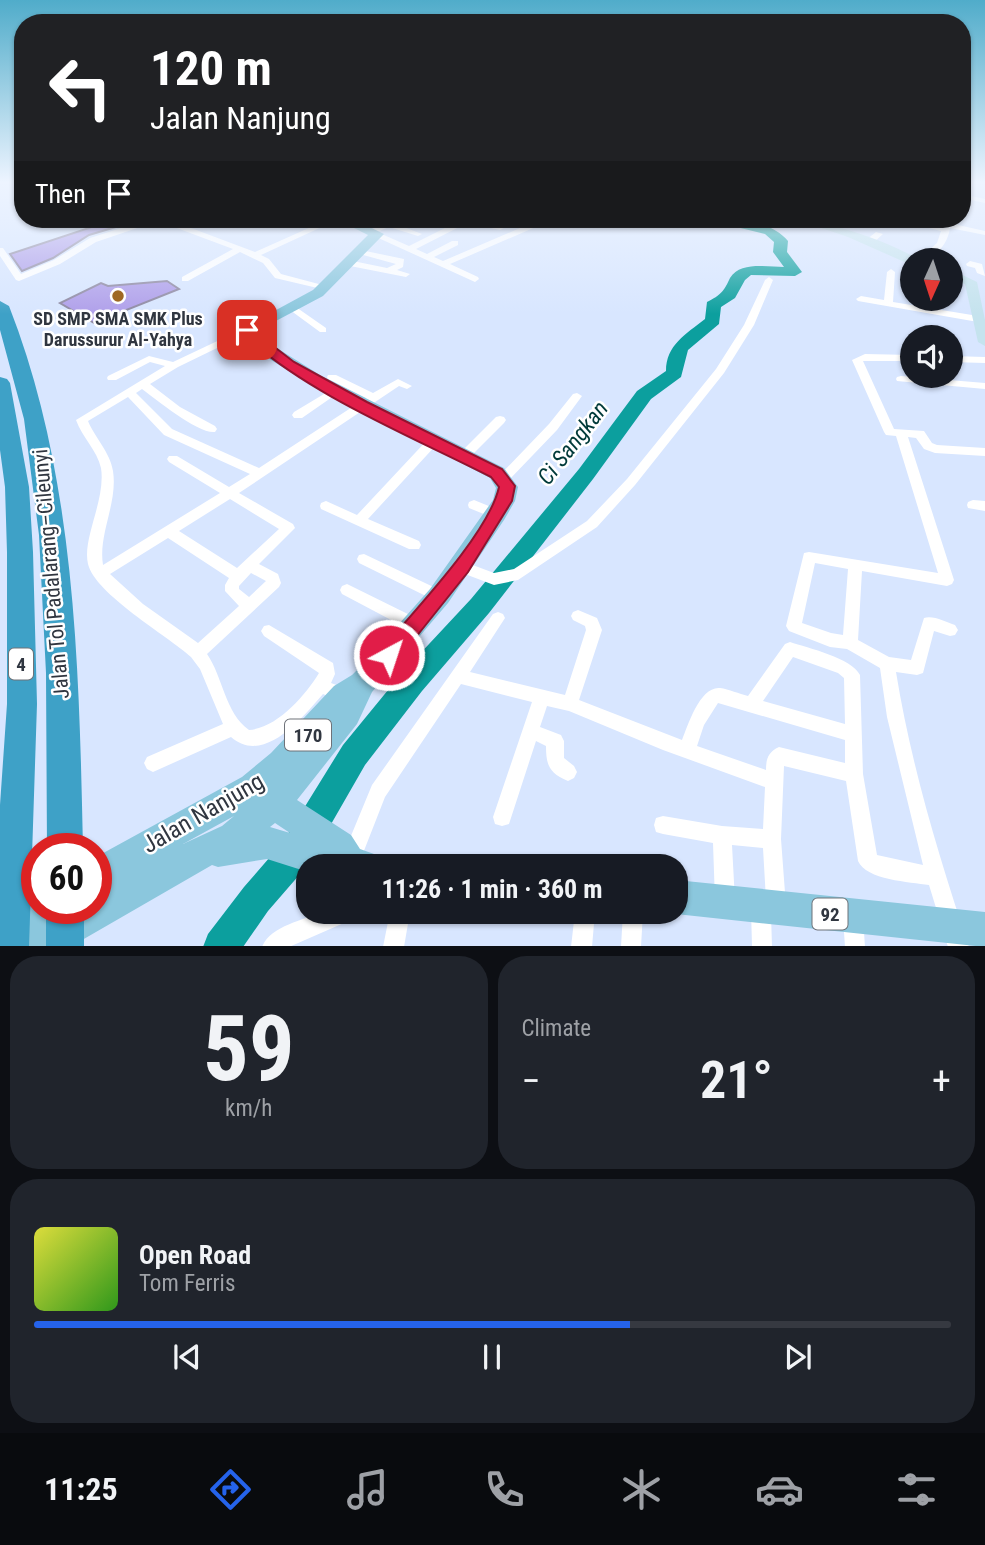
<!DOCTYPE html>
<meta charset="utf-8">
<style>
:root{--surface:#171b24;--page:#20242c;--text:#f1f3f6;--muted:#9ea1a6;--line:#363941;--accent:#2563eb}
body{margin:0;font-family:"Roboto Condensed",sans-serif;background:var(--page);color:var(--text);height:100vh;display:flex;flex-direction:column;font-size:26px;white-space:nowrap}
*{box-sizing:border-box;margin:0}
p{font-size:23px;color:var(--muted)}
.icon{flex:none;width:38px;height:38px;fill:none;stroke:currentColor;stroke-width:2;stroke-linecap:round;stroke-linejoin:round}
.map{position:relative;height:946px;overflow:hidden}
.details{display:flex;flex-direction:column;gap:10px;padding:10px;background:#0d0f14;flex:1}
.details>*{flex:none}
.banner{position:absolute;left:14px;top:14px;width:957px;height:214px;border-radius:28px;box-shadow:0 2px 5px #0004;background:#202124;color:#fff;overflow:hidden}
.needle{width:46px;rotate:183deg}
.fabs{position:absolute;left:900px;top:248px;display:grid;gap:14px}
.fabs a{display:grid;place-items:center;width:63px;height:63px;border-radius:50%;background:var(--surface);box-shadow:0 2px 5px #0004;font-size:35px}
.speed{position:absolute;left:21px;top:833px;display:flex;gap:14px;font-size:35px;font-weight:700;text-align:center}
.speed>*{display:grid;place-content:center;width:91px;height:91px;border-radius:50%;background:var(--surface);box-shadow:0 2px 5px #0004;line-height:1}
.speed .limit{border:10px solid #d22;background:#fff;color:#111}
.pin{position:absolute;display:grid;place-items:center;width:60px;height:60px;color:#fff;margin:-30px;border-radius:14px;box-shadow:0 4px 10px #0006}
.me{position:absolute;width:77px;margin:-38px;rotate:40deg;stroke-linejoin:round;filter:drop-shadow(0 0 5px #0008)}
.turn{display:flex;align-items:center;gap:24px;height:147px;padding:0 21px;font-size:32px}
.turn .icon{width:91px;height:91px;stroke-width:2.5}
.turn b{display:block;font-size:49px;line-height:60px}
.then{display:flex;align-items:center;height:66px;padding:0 21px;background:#0003;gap:14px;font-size:26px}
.big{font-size:52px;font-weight:700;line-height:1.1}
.details .tile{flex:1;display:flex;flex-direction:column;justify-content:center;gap:10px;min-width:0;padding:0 24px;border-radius:28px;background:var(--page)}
.details .dial{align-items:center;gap:0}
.dial b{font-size:91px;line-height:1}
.song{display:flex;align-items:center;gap:21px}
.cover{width:84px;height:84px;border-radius:10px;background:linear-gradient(135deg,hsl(60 70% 55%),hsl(110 70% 35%))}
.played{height:7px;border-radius:4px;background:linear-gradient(90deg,var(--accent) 65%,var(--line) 65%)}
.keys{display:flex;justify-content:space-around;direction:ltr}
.heat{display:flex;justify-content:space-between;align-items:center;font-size:38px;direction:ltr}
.details .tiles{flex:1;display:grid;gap:10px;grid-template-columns:1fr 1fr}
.tile:last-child{grid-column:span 2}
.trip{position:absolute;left:296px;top:854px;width:392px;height:70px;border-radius:28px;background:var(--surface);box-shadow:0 2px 5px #0004;font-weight:700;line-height:70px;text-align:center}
.tab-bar{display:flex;height:112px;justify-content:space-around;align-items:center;background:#090b0e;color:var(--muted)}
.tab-bar .icon{width:49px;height:49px}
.tab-bar .selected{color:var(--accent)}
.tab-bar b{font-size:32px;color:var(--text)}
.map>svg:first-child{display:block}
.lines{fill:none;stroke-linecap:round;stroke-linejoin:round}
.river{fill:#0c9f9e;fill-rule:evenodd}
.building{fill:#b0a0ea;stroke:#908ba4;stroke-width:2}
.street{fill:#fff;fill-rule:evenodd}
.secondary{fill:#c5e3ee;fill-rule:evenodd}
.primary{fill:#8bc7dd;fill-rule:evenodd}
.highway{fill:#3ea1c7;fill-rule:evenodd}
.route{fill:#e11d48;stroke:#92132f;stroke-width:2}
.poi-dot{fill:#9f6824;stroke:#fff;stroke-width:2.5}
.labels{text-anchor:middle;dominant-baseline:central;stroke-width:5;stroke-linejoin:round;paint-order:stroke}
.far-poi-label{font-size:18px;font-weight:bold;fill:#303640;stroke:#fff}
.shield{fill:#fff;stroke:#6e7279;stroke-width:2}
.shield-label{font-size:19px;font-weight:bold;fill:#303640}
.street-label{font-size:21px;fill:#303640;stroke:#fff}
.water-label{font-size:23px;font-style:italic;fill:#003a39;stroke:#fff}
.near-street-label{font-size:24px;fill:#303640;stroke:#fff}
</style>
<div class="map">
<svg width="985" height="947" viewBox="0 0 985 947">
<rect width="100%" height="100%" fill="#d8e6ff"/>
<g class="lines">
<path class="river" d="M715 219C740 219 771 221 788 241L787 252 802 272 795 276 751 275 745 280 735 298 721 307 719 324 688 350 681 377 651 399 593 479 489 613 422 691 365 765 307 866 268 911 243 947H203L208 934 244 887 283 842 343 745 402 673 471 599 579 469 637 391 666 371C666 345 686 334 705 319L707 302C721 295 724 291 730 278 740 261 768 267 784 267L773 252 774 242 765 234 716 222Z"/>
</g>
<path class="building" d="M116 219 126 224 89 235 53 258 22 271 10 254Z
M167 281 179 289 94 323 60 303 101 283 108 286Z"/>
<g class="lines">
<path class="street" d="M962 182H966L962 186Z
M962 194 985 199V203L962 198Z
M149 219H167L184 225 202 219H213L191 228 255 252 329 219H339L261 255 269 259 281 274 330 287 326 290 275 278 263 263 240 252 188 281H182V277L233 249 158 221 96 242 60 264 19 281 16 280 0 256V248H3L21 274 54 260 90 238Z
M395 219H405L396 224 422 234 418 236 389 227 377 232 409 246 463 219H472L504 228 500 230 467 223 416 249 427 254 452 241H458V245L434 257 443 261 534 222 572 224 576 226 572 228 538 226 450 264 478 277 479 279 475 282 374 236V233L368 231Z
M892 219H905L942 227 941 219H949V223L985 231V235L950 228C948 244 934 261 917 261L937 243 941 231Z
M876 232 883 234 872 244H866V240Z
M356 249 404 259 403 267 397 270 410 274 406 277 345 265V261L348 260 387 268 396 264 356 253Z
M970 261 982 264 985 276 977 273 975 268 967 266 966 264Z
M891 269 895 272 893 302 978 316 983 319 978 322 858 301 856 299 861 296 884 300 887 272Z
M769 277 773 280 754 325 724 373 635 485 597 527 518 580 494 585 457 571 455 567 457 563 462 561 494 573 514 569 587 521 627 479 716 369 744 325 765 280Z
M293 305 326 328V332H320L290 310V306Z
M247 327 252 330 250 332 178 367 150 384 180 407 215 426 217 429 215 432C198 434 157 400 142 389L136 393 172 429 259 468 366 398 328 379 327 377 328 375H336L373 393 398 379 412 386 407 389 399 386 239 493 293 524 295 528 259 564 278 574 281 583 279 587 207 654C223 677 225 713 249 730 277 728 305 696 319 673L264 636 261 631 264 626 269 625 333 663 335 674 331 683 350 690 352 695 350 700 344 703 323 694C303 717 264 766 231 737L153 772 147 769 144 763 147 757 223 724 200 669 191 657C168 636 95 594 88 564 82 538 106 500 101 468 97 450 82 437 76 420L165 366 150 362 116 380H108L107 378 108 376 149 356 173 362ZM128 397 164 435 250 474 229 487 177 456H169L167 459 169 462 220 493 103 565C98 534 118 503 113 471 110 452 95 438 88 421ZM230 499 279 529 237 568 179 531ZM168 538 229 578 225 585V591L239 606 198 643 143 604 110 574ZM251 573 266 581 249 597 239 589V586Z
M865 354 912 355V361H863L894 429 924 431 932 443 937 445 985 448V456L935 453 924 449 916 438 908 437 954 580 952 584 947 586 862 571 858 640 889 657 911 660 924 618C933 615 946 622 955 625L958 630 955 635 950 636 934 631 923 673 917 675 896 672C911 765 939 857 969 947H948L929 885C910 882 866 880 858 861L846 781 784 766 781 839 786 906 783 913 776 916 771 914 772 947H752L751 908 754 901 761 898 766 900 763 848 732 845 735 901 732 908 725 911 718 908 715 901 713 843 663 834 656 832 654 825 656 818 663 816 722 826 763 829 765 787 663 750 569 711 547 706 540 727 561 735 564 741V758L574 766 577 772 574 778 568 781C549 773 546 765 546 746L536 741 509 824 502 826 495 824 493 817 532 702 461 684 385 797 358 866H344L341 860 372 785 493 614 498 612 503 614 505 618 470 672 565 695 586 630 585 626 573 620 571 616 573 612 578 610 597 618 602 630 579 700 682 740C688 725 700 686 720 688 729 689 739 694 748 696L785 644 790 642C808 648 852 658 860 675L863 774 877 855 923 865 887 717 880 668 847 649 830 647 789 631 786 626 804 553 809 552 938 573 896 436 886 435 884 432 852 360ZM815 563 848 569 843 635 831 633 802 623ZM793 657 838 673 844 678 845 724 763 701ZM718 703 845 740V763L779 747C768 752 766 759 766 770L697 746 704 725Z
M950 356 985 357V363L950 362Z
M901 376 985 383V389L897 381 896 379 897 377Z
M334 388 339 391 338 393 302 418H294L292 415 294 412Z
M577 393 582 396 557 430 507 482H499L497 479 499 476 549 424 573 394Z
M500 416 504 417 506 420 504 423 468 459H460L458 456 460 453 496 417Z
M434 436 438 437 440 440 438 443 368 519 419 541 421 545 419 549H409L321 509 320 506 321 503 326 501 357 515 430 437Z
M474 500 501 511 502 514 501 517 496 519 469 508 468 505 469 502Z
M973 500 985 501V511L968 508 967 505 968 502Z
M364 554 444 592 446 596 444 600 439 602 434 600 359 563 357 559 359 555Z
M347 584 420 620 423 625 420 630 415 631 410 630 342 594 340 590 342 586Z
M853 907 860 910 863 917 865 947H845L843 917 846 910Z
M322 912H356L353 919 289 947H262C270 926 304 920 322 912Z
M390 912H410L404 947H383Z
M575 912H595L592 947H571Z
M623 912H643L641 947H621Z"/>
<path class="secondary" d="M795 219C821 219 899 244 919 261L909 264 848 237Z
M950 269 977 282 985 320V346L978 342 965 284 950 278Z"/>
<path class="primary" d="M336 219H353L384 234 323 296 257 331 272 345 320 375 504 468 518 487 515 501 504 520 448 603 372 692 357 724 297 800 351 835 360 849 374 854 379 866H308V872L267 859 218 867 212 865 70 947H17L21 938 0 947V911L37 892V908H56L53 917 68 908H96V892L99 890 96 892V857L242 777 271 753 334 686 352 675 366 661 430 589 493 500 496 488 490 478 308 383 260 353 239 330 313 290 368 235ZM234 816 222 826 183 844ZM275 823 290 833 270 827Z
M676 880 985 912V947L676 914 670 912H676Z"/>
<path class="highway" d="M0 301 9 306C76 477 79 667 83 849H47L46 673 39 535 24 419 0 330Z
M0 377 7 379 10 383 29 487 33 552 37 704 29 947H0V805L7 704V552L5 487 0 450Z
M46 908H84V947H46Z"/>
</g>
<linearGradient id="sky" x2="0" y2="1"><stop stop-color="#50acca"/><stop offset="0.58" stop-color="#edf4ff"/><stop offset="1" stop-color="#edf4ff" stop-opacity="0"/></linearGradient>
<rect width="985" height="314" fill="url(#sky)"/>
<path class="route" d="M247 326 294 362 367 402 502 469 515 486 512 501 468 572 396 662 389 664 382 662 379 655 382 649C414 611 489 533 499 487L491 477C413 437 304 393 242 333L240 330Z"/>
<circle class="poi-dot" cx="118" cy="296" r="7"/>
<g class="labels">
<g class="far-poi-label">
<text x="118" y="318">SD SMP SMA SMK Plus<tspan x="118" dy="21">Darussurur Al-Yahya</tspan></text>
</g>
<g class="shield">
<rect x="9" y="648.5" width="24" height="31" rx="5"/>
<rect x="285" y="719.5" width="46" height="31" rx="5"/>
<rect x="812.5" y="898.5" width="35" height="31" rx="5"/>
</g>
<g class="shield-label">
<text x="21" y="664">4</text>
<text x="308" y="735">170</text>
<text x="830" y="914">92</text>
</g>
<g class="street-label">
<text transform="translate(51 574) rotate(-95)">Jalan Tol Padalarang–Cileunyi</text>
</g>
<g class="water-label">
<text transform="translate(573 443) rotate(-52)">Ci Sangkan</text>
</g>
<g class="near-street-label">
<text transform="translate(203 813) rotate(-30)">Jalan Nanjung</text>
</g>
</g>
</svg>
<div class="fabs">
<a><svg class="needle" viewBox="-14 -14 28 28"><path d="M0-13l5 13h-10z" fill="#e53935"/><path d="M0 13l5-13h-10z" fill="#9ea1a6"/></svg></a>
<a><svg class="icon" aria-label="sound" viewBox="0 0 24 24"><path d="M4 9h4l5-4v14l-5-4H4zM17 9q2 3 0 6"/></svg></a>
</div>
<div class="speed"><div class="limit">60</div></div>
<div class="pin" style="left:247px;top:330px;background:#d93025"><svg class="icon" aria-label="arrive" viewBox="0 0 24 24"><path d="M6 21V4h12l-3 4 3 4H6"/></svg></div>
<svg class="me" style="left:389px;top:655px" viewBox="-20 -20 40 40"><circle r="17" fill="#e11d48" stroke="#fff" stroke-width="3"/><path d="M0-11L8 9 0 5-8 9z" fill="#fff"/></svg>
<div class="trip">11:26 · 1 min · 360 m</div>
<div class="banner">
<div class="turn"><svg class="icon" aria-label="left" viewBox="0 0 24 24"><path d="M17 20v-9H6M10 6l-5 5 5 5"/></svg><div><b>120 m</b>Jalan Nanjung</div></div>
<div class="then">Then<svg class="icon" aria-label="arrive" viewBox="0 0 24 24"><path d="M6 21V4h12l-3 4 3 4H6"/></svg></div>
</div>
</div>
<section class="details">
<div class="tiles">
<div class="tile dial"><b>59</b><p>km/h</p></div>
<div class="tile"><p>Climate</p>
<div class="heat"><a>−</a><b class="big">21°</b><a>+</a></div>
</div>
<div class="tile">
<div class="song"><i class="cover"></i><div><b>Open Road</b><p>Tom Ferris</p></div></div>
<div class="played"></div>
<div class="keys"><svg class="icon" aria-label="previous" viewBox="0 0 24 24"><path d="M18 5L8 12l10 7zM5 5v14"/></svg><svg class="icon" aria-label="pause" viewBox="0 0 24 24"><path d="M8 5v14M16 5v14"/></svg><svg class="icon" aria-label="next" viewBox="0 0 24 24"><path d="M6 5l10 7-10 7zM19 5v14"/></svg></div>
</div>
</div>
</section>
<nav class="tab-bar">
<b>11:25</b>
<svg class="icon selected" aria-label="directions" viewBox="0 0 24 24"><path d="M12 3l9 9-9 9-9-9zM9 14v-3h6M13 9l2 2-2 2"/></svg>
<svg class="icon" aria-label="music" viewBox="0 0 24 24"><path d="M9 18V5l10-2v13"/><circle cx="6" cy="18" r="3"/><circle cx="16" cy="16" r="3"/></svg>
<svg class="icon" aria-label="phone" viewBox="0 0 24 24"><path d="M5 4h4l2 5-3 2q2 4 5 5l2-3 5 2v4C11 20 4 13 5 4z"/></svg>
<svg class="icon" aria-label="climate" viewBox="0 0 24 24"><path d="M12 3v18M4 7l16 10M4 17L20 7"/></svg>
<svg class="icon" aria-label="car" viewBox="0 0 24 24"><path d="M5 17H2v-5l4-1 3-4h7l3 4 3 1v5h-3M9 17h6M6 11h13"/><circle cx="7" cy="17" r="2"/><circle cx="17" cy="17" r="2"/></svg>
<svg class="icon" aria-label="filters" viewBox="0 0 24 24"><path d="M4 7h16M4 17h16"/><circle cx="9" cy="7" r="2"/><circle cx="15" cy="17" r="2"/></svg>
</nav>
